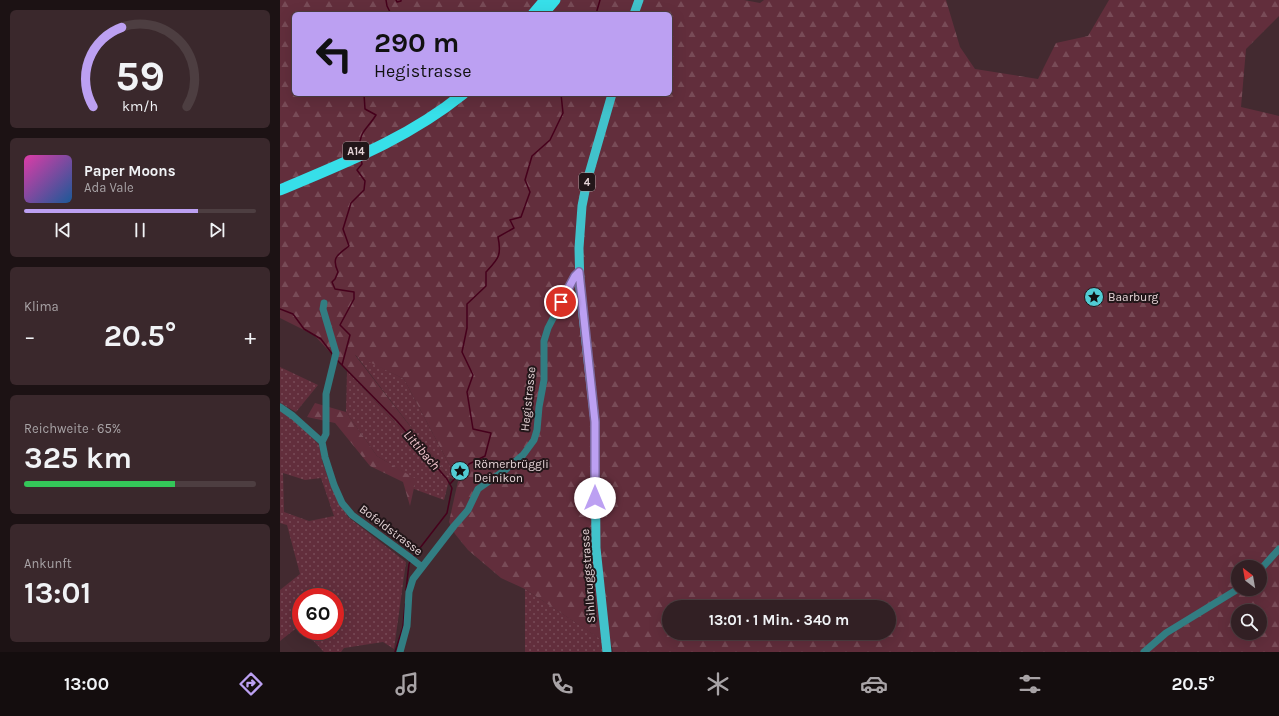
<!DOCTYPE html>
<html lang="de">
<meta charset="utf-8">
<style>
:root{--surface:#322024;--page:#3a282c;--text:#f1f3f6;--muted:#a8a3a6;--line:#4d3e41;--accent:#bca0f2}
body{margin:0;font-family:Karla,sans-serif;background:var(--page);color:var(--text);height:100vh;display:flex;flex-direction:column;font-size:15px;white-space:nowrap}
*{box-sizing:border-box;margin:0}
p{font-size:13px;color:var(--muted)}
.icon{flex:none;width:22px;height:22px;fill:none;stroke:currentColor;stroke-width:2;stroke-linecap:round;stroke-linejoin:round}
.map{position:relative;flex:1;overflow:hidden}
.panel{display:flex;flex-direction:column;gap:10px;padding:10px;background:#1c1214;width:280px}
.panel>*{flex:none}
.banner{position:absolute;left:12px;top:12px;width:380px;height:84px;border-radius:6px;box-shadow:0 4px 16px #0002,0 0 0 1px var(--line);background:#bca0f2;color:#111;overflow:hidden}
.needle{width:26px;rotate:329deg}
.buttons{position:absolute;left:951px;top:560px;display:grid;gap:8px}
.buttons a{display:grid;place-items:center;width:36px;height:36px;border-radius:50%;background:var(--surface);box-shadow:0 4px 16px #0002,0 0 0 1px var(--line);font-size:20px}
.speed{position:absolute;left:12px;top:588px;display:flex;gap:8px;font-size:20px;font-weight:700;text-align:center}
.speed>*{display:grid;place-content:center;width:52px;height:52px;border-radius:50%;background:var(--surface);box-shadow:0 4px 16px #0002,0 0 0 1px var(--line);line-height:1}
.speed .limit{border:6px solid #d22;background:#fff;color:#111}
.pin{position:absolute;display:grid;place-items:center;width:34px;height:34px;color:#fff;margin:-17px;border:2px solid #fff;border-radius:50%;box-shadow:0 1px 4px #0007}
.me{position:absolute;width:44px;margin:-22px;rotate:0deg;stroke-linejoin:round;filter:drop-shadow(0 0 3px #0008)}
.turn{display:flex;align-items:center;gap:14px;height:84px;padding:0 16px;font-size:18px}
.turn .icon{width:52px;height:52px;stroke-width:2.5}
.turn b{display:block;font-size:28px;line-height:34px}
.big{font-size:30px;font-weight:700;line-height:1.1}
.panel .widget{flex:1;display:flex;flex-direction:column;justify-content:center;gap:6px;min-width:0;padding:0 14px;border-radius:6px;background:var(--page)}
.panel .dial{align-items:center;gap:0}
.dial svg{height:104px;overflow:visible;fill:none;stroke:var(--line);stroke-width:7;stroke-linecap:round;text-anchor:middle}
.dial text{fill:var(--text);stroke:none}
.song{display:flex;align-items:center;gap:12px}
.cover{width:48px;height:48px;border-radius:6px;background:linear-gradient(135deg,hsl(320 70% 55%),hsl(210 70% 35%))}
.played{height:4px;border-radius:2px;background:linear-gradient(90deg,var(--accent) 75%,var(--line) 75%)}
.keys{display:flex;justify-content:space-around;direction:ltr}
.heat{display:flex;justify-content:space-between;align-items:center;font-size:22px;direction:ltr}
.charge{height:6px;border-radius:3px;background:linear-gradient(90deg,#34c759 65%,var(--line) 0)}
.trip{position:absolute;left:382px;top:600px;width:234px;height:40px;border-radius:20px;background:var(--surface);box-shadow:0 4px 16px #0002,0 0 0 1px var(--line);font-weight:700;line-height:40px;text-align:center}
.tabs{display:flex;height:64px;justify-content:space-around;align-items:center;background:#140d0e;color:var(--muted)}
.tabs .icon{width:28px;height:28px}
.tabs .current{color:var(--accent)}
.tabs b{font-size:18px;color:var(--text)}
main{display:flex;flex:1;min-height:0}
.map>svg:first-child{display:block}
.grass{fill:url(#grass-dots);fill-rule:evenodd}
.forest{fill:url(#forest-firs);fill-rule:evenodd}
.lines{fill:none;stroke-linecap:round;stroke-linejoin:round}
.stream{stroke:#46001c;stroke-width:1.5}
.minor{stroke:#327d82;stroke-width:7}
.major{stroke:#41c2cb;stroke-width:9}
.highway{stroke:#37dfe9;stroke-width:11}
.route-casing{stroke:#7a689d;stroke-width:10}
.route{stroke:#bca0f2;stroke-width:7}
.labels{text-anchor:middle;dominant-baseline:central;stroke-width:4;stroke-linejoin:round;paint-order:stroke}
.shield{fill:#221619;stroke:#aa9a9d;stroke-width:1}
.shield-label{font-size:11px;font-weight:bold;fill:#e4d3d6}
.poi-label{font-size:12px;fill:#e4d3d6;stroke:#221619;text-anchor:start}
.street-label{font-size:12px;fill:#e4d3d6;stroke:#221619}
.water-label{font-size:13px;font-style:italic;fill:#f4c7d0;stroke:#221619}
</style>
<main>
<section class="panel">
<div class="widget dial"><svg viewBox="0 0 100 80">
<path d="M14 69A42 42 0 1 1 86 69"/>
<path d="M14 69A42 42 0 0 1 36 8" stroke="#bca0f2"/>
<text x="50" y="56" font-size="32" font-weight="700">59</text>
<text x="50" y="72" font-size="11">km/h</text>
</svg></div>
<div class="widget">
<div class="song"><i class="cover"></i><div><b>Paper Moons</b><p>Ada Vale</p></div></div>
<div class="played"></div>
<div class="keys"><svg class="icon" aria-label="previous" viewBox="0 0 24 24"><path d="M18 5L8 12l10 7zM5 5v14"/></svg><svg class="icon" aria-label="pause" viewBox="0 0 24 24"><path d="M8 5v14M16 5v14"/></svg><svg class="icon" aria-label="next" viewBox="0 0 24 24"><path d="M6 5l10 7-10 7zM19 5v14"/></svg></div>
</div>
<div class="widget"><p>Klima</p>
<div class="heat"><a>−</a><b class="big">20.5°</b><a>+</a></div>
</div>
<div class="widget"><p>Reichweite · 65%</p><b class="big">325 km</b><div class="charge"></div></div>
<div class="widget"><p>Ankunft</p><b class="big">13:01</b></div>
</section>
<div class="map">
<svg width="999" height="652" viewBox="0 0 999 652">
<defs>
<pattern id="grass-dots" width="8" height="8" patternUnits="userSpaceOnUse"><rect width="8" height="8" fill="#622e3c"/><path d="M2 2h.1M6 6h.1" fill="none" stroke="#784b57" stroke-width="1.8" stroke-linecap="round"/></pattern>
<pattern id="forest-firs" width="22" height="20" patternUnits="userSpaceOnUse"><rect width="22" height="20" fill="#622e3c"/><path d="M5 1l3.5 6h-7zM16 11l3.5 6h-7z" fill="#784b57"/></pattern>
</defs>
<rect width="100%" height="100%" fill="#432a30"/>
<path class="grass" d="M75 354 124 379 178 481 170 478Z
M0 367 38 385 16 412 0 403Z
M67 371 169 480 164 500 134 489 135 479 97 456 66 412Z
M0 410 12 416 39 445 42 460 49 481 56 496 68 517 126 562 114 649 103 642 64 648 61 652H44L24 631H55V597H21V628L19 626 0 641V590L20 574 7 525 0 523ZM3 473 25 480 41 478 54 516 29 521 4 512Z
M245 589 322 640 323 652H245Z"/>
<path class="forest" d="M0 0H464L480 3 484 0H666L680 47 695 69 758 79 776 43 808 36 829 0H999V16L966 49 961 107 999 116V652H333L332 647 245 589 221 578 188 550 175 534 169 522 178 481 124 379 75 355 170 478 169 480 34 335 0 318ZM14 14H390V94H14ZM958 567H980V589H958ZM389 607H609V633H389ZM958 611H980V633H958Z
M35 403 66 412 97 456 136 479 130 506 123 482 90 466 55 423 27 417Z"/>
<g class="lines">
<path class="stream" d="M106 0 107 6 111 14
M116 0 117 2 121 1V0
M316 14 320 0
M80 152C78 131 87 130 96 115L85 109 84 94
M0 309 13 314 24 329 41 339 53 355
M57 360 117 421 167 479 172 488 167 513 133 557
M62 365 70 335 60 325 74 299V292L55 289 52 282 55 279 58 272C51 257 58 255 69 246L63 229 71 203 84 190 85 181 77 170 82 164 81 159
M185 468 189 464 205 456 211 433 193 429 187 392 193 375 182 352 187 328V304L206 286V272C218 259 222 256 218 237L234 228 230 220 241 217 250 192 245 180 252 156 270 140 283 113 281 94
M170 484 178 475
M126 590 129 564 131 560
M115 652 123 627 125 604"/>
<path class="minor" d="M44 303 43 309 56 353 46 394V434L42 442 45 457 54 485 62 503 72 515 128 556 142 567
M0 407 13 416 42 442
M980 570 999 549
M120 652 127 626 129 592 133 579 174 526 188 510 198 489 225 470 243 455 254 440 257 430 259 407 264 380V341L268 328 295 276 299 272
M864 652 886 633 958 589"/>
<path class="major" d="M354 14 359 0
M327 652 316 548 315 422 300 289 299 248 302 206 307 181 332 94"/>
<path class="highway" d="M253 14 265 0
M263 14 275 0
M0 190C66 162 127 139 183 94"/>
</g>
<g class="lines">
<defs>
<path id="route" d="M281 302 295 276 299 272 315 422V498"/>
</defs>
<use href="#route" class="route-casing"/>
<use href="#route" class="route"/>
</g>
<defs>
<symbol id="sight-disc" viewBox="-11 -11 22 22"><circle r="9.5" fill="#51ccd4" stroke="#221619"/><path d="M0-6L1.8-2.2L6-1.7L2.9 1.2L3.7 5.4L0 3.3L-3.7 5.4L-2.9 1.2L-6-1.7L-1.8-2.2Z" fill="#111"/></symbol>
</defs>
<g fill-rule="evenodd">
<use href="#sight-disc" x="803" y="286" width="22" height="22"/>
<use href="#sight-disc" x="169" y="460" width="22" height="22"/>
</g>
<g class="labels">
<g class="shield">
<rect x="63" y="142" width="26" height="18" rx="3"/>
<rect x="299" y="173" width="16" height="18" rx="3"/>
</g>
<g class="shield-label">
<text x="76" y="151">A14</text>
<text x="307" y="182">4</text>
</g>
<g class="poi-label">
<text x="828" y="297">Baarburg</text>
<text x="194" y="464">Römerbrüggli<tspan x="194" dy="14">Deinikon</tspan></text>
</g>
<g class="street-label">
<text transform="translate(248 399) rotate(-84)">Hegistrasse</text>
<text transform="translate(111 530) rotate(37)">Bofeldstrasse</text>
<text transform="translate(308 576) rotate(-94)">Sihlbruggstrasse</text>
</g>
<g class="water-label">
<text transform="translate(142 450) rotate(49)">Littibach</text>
</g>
</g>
</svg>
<div class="buttons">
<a><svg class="needle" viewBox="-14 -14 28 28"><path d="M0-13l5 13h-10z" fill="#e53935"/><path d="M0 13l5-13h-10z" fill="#a8a3a6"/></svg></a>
<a><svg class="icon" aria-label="search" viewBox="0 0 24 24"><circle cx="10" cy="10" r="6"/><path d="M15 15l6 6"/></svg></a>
</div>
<div class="speed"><div class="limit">60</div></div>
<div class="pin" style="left:281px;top:302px;background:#d93025"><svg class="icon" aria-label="arrive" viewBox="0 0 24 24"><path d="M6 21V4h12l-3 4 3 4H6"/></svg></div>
<svg class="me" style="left:315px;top:498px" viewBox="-20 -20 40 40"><circle r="19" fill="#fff"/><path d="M0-13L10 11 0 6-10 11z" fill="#bca0f2"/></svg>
<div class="trip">13:01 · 1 Min. · 340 m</div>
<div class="banner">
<div class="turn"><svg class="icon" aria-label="left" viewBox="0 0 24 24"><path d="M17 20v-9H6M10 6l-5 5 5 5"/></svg><div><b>290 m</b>Hegistrasse</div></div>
</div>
</div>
</main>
<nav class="tabs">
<b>13:00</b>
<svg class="icon current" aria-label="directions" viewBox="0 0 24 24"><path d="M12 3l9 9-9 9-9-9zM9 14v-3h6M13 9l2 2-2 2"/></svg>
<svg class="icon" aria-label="music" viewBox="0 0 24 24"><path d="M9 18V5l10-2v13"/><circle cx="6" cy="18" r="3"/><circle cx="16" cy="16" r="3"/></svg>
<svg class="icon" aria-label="phone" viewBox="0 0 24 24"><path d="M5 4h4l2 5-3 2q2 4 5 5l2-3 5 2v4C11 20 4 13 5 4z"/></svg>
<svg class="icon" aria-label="climate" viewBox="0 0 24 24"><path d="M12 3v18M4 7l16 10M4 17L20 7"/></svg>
<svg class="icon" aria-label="car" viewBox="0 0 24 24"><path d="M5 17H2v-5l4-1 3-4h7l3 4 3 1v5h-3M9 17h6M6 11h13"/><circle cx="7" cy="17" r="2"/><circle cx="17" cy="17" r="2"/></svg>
<svg class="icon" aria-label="filters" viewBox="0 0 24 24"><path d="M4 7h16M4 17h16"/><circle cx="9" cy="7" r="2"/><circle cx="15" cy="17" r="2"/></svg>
<b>20.5°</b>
</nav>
